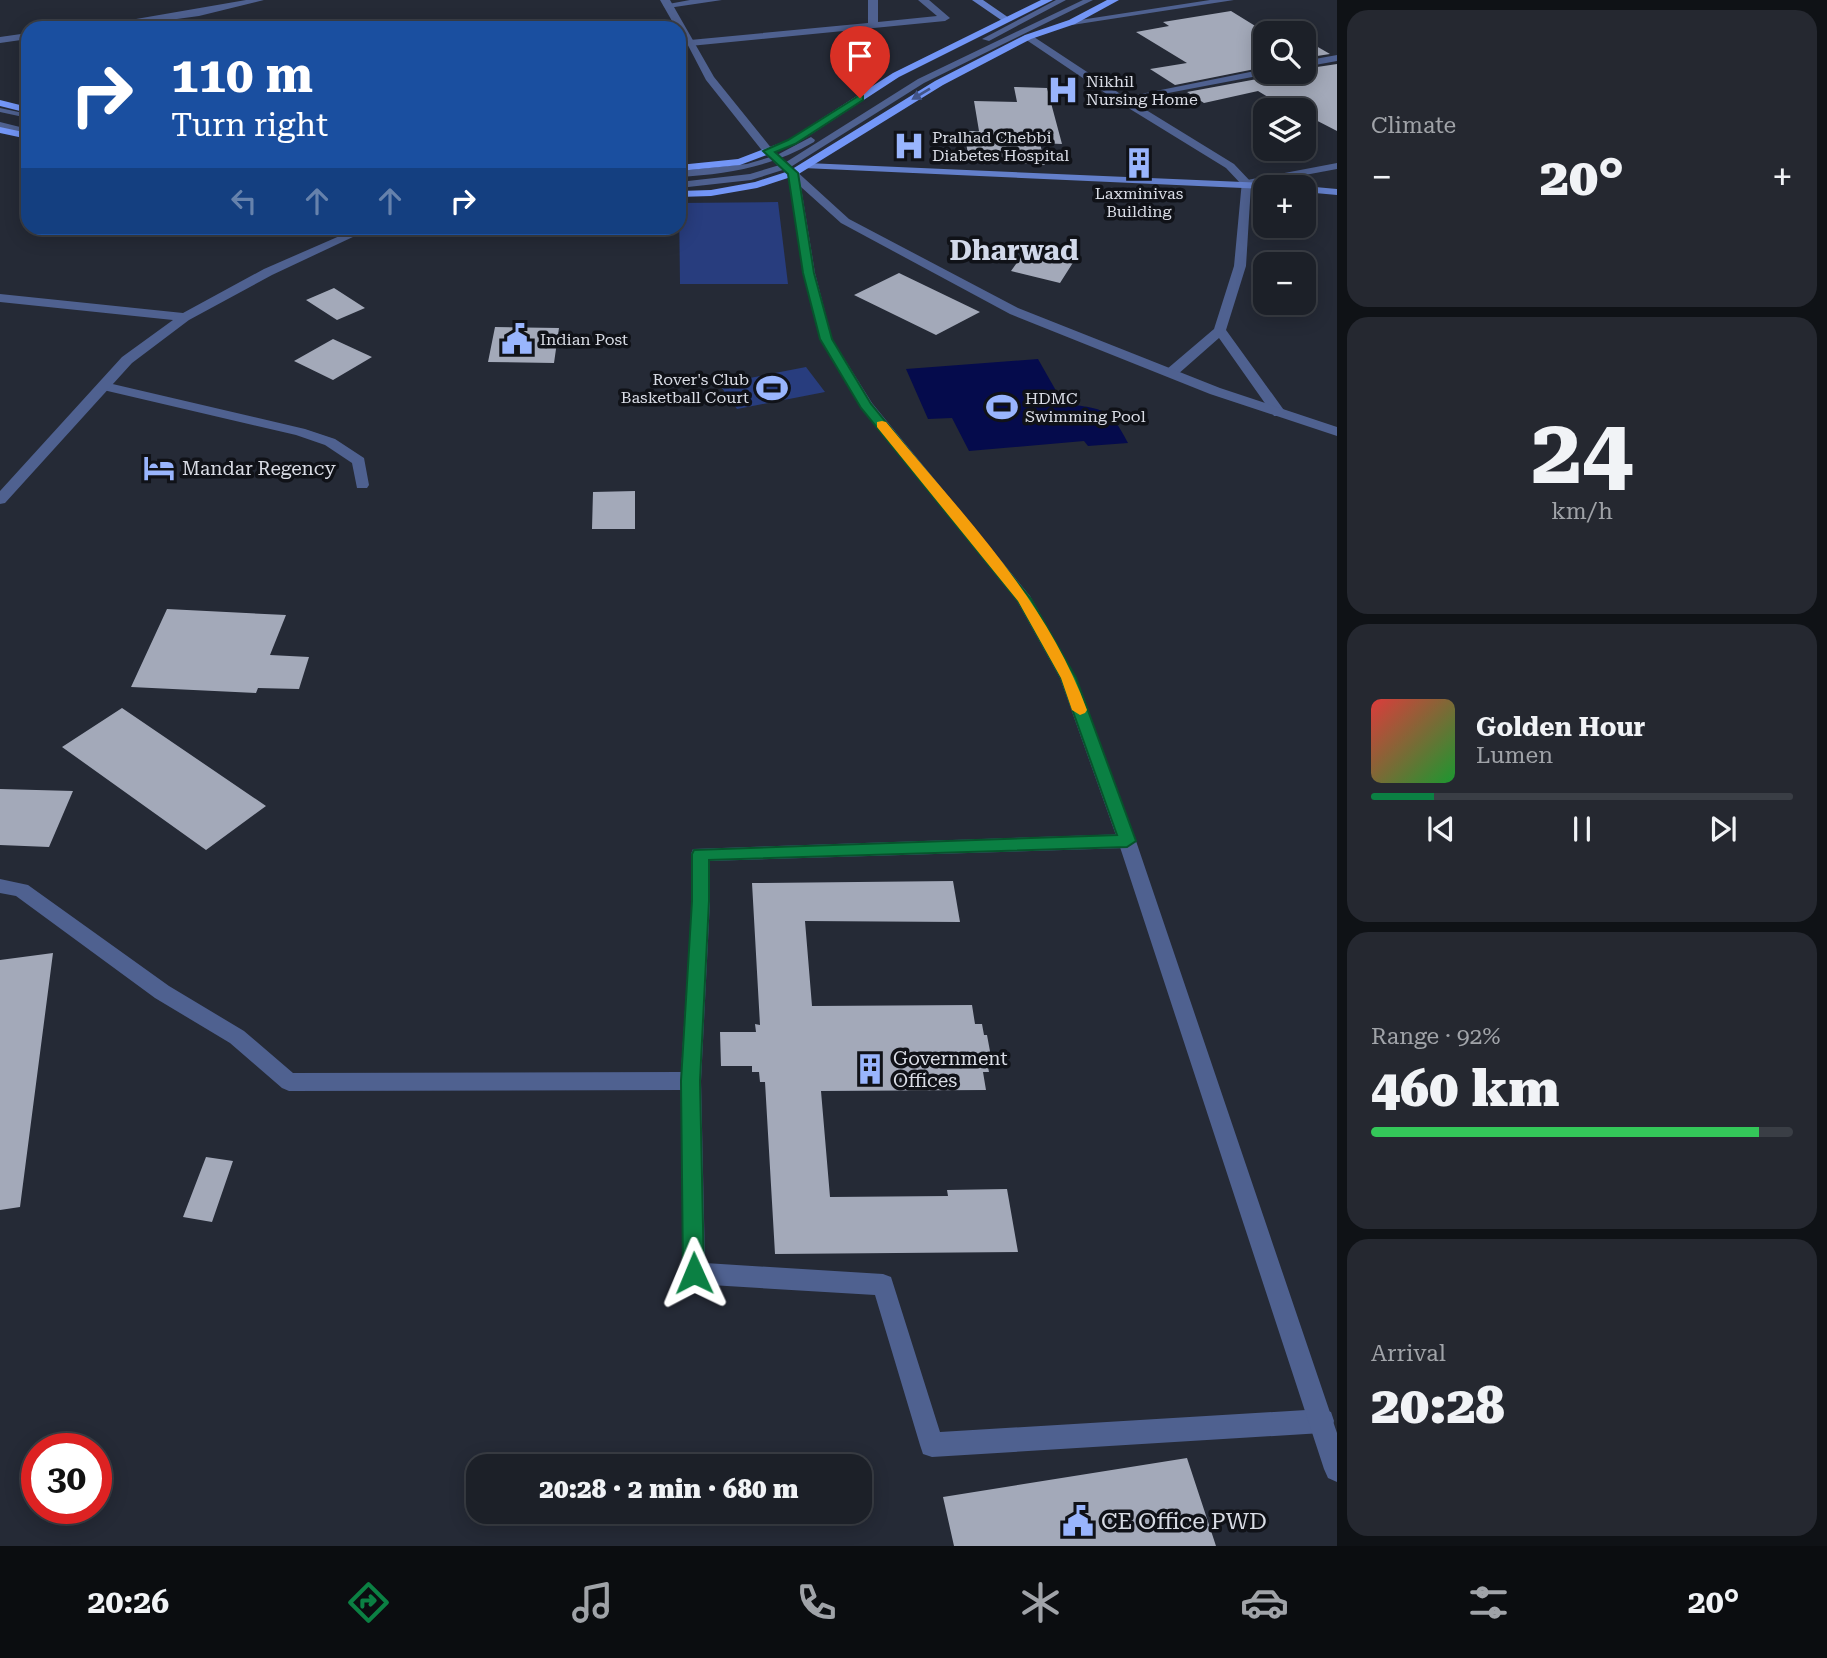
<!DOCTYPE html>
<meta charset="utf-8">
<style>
:root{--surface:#1c2028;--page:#252830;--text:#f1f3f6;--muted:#a0a3a8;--line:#3a3e45;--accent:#0b8043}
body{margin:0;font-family:"Roboto Serif",serif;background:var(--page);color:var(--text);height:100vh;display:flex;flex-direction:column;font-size:26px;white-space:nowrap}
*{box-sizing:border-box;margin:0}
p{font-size:23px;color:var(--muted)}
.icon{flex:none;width:38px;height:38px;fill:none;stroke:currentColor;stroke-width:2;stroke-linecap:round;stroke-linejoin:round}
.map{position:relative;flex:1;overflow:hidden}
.side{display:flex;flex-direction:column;gap:10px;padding:10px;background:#0f1216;width:490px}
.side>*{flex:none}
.guide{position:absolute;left:21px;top:21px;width:665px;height:214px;border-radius:21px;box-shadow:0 4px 18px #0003,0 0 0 2px var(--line);background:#1a4fa0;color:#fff;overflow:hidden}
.controls{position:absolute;left:1253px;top:21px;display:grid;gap:14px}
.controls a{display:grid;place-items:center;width:63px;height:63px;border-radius:14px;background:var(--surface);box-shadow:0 4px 18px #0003,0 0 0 2px var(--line);font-size:35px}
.speed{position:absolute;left:21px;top:1433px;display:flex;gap:14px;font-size:35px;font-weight:700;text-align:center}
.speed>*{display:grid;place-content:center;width:91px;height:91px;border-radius:50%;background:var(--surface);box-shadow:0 4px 18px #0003,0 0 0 2px var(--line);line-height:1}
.speed .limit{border:10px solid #d22;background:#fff;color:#111}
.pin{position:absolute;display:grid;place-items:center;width:60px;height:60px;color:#fff;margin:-72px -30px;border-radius:50% 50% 50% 0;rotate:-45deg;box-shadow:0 0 7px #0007}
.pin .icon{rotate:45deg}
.me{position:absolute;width:77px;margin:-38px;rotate:359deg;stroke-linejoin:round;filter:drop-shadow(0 0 5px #0008)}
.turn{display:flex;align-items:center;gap:24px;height:147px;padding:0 35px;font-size:32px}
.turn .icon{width:91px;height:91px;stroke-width:2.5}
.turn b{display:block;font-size:49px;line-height:60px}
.lanes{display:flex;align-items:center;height:66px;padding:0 35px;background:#0003;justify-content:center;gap:35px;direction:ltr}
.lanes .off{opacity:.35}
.big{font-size:52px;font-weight:800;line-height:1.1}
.side .widget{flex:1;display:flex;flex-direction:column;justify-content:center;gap:10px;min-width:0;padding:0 24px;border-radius:21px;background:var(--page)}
.side .dial{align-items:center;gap:0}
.dial b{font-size:91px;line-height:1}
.song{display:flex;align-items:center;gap:21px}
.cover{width:84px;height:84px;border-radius:10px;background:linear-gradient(135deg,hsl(0 70% 55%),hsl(130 70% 35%))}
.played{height:7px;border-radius:4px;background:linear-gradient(90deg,var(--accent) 15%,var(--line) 15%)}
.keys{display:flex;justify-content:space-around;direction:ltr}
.heat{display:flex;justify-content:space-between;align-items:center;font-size:38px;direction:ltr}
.charge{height:10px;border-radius:5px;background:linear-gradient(90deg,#34c759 92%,var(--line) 0)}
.trip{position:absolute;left:466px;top:1454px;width:406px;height:70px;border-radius:21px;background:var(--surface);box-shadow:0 4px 18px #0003,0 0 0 2px var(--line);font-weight:800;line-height:70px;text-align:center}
.tabs{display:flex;height:112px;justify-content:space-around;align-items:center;background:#0b0d10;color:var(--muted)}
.tabs .icon{width:49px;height:49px}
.tabs .current{color:var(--accent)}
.tabs b{font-size:32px;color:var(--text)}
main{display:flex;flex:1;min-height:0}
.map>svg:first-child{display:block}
.green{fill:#283d7e}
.water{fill:#050b4c}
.building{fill:#a3a9b9}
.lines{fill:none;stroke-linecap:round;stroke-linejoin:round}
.service{fill:#4f6190;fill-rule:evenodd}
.minor{fill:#4f6190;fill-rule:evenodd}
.tertiary{fill:#4f6190;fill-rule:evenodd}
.secondary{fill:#637fca;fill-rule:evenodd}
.primary{fill:#7396f7;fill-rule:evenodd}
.oneway{fill:#425488}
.route{fill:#0b8043;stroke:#07532c;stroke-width:2}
.slow{fill:#f59e0b}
.labels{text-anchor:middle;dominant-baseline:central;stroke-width:7;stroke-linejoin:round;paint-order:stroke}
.far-poi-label{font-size:16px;fill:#d9dce5;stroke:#101218;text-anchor:start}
.poi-label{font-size:19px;fill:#d9dce5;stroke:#101218;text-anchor:start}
.near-poi-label{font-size:23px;fill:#d9dce5;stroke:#101218;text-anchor:start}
.far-town-label{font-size:28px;font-weight:bold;fill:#d2d9ea;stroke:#101218}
</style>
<main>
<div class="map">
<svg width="1337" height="1546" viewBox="0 0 1337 1546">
<rect width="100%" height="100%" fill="#252a36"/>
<path class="green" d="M778 202 788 284H680L679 203Z
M806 367 825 392 737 409 719 384Z"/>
<path class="water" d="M1038 359 1063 403C1102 410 1109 405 1128 443L1088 446 1084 441 969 451 952 418 928 419 906 369Z"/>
<path class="building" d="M1231 11 1265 32V67L1175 85 1150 69 1187 63 1136 32 1169 26 1163 22Z
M1304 39 1330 54 1304 58Z
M1337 64V131L1304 114V110H1289L1258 91 1204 103 1187 92 1268 77 1273 72H1304V69Z
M1014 87 1047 88 1062 144 1040 143 1045 165 969 160 964 131H979L974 101 1017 102Z
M1026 250 1074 261 1060 283 1011 271Z
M899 273 980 312 936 335 854 295Z
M334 288 365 308 337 320 306 300Z
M495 327 559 328 554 363 488 362Z
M333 339 372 357 333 380 294 361Z
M635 491V529H592L593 492Z
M167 609 286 615 270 655 309 657 299 689 258 688 256 693 131 687Z
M122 708 266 806 206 850 62 747Z
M0 789 73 791 49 847 0 845Z
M953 881 960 922 805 921 812 1006 972 1005 975 1024H982L984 1035H987L992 1062H987L989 1072H983L986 1090 821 1091 830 1197 948 1196 947 1190 1007 1189 1018 1252 775 1254 765 1082H760L759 1072H752V1066H721L720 1032H756L755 1024 760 1025 752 883Z
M53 953 20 1207 0 1210V960Z
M206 1157 233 1161 212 1222 183 1217Z
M1187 1458 1216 1546H954L943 1497Z"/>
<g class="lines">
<path class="service" d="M1056 0H1066L989 41 982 39Z
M1083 0H1093L924 83 789 168 751 180 679 188V182L750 174 783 164 918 79Z
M0 108 28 114V118L0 112Z
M0 122 28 129V135L0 128Z
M811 137 815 140 814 142C771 167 728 174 679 177V171L747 164 777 155Z"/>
<path class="minor" d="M690 0H722L668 8 663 5Z
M868 0H878V22L937 16 918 0H929L950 18 945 21 690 46 685 43 690 40 868 23Z
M1210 0H1234L1072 25 1067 22Z
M1337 55V61L1304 67V61Z
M1265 69V72H1270L1268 74 1121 102 1116 99Z
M1337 163V169L1251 185 1246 266 1226 330 1286 413 1284 416H1274L1219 338 1177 375H1167V369L1214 329 1234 266 1242 181Z
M104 382 305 429 335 439 364 458 369 485 367 488H357L352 463 325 445 296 435 99 389V383Z
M1127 834 1133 836 1136 841 1133 846 1127 848 709 861 710 901 701 1081 705 1263 883 1274 891 1277 940 1432 1322 1409 1331 1412 1334 1421 1331 1430 1322 1433 932 1457 923 1454 920 1445 875 1295 694 1284 686 1281 683 1273 681 1090 289 1091 282 1088 230 1043 155 998 16 896 0 893V879L28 885 169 986 244 1031 293 1073 681 1072 692 901 691 854 693 849Z"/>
<path class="tertiary" d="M246 0H264L199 16 110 28H84Z
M660 0H670L714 77 772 149 849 219 1018 308 1220 388 1337 427V436L1210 394 1010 314 841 223 801 187 815 273 832 339 872 403 1030 596 1076 678 1136 841 1337 1433V1482L1328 1478 1324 1469 1118 841 1060 678 1017 601 861 408 820 339 803 273 788 175 764 153 706 80 679 28H676Z
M28 33V39L0 43V37Z
M1025 35H1031L1125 97 1234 164 1252 183 1242 185 1226 168 1117 101 1025 39Z
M358 228H372L272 275 189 320 132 363 5 503 0 504V491L122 357 173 320 0 302V294L183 313 264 269Z"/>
<path class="secondary" d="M972 0H983L1012 20 1004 22Z
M807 163 1287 184 1293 187H1265V189L803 168V164Z
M1304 186 1337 189V195L1304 192V187H1300Z"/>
<path class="primary" d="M1041 0H1053L899 77 796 144 740 165 679 171V165L738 159 788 140 893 73Z
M1107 0H1119L1075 24 1031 39 943 85 797 175 757 188 711 196 679 197V191L711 190 755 182 789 171 935 81 1025 35 1069 20Z
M0 100 28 107V113L0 106Z
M0 127 28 133V139L0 133Z"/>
</g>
<defs><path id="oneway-solid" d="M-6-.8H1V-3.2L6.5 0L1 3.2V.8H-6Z" transform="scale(1.75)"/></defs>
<use class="oneway" href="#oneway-solid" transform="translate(921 94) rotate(149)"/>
<path class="route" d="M860 95 863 96V100L795 144 775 152 798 173 814 273 832 339 871 404 1031 599 1076 678 1136 841 1127 847 709 860V901L700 1081 704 1273 701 1279 694 1282 686 1279 683 1273 681 1081 692 901V854L694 850 1117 835 1061 678 1018 601 861 408 820 339 803 273 788 174 763 151 788 140Z"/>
<path class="slow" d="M882 421 886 422C960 512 1046 598 1087 710L1085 713 1080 715 1072 710 1061 678 1018 601 877 427V422Z"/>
<defs>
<symbol id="hospital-bare" viewBox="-9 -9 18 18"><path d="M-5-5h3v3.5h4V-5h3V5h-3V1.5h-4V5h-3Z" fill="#99b5fd" stroke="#101218" stroke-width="2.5" paint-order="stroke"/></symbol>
<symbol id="building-bare" viewBox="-9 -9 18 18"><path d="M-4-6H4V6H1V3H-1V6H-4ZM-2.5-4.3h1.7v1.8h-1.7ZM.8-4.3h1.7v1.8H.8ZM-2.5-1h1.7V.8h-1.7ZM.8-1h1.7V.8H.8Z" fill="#99b5fd" stroke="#101218" stroke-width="2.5" paint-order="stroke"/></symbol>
<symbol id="civic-bare" viewBox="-9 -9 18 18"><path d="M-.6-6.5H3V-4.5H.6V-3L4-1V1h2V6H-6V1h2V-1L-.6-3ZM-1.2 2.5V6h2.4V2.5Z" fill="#99b5fd" stroke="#101218" stroke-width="2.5" paint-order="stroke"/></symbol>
<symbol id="stadium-bare" viewBox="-9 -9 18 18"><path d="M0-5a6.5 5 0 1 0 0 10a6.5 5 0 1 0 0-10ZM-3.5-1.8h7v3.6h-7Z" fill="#99b5fd" stroke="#101218" stroke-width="2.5" paint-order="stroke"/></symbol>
<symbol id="hotel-bare" viewBox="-9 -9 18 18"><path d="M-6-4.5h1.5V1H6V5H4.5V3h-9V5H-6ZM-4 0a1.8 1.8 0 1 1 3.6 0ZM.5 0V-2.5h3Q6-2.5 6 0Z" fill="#99b5fd" stroke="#101218" stroke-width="2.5" paint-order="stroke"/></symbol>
</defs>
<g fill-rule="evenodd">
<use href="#hospital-bare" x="1041" y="68" width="44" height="44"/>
<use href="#hospital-bare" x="887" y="124" width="44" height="44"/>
<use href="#building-bare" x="1117" y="141" width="44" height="44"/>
<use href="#civic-bare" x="495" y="317" width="44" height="44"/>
<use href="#stadium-bare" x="750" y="366" width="44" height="44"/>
<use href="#stadium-bare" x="980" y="385" width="44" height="44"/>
<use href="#hotel-bare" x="137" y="446" width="44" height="44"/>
<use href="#building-bare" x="848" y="1047" width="44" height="44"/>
<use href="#civic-bare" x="1056" y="1499" width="44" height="44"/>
</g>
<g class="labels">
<g class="far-poi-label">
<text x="1086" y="81">Nikhil<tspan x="1086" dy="18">Nursing Home</tspan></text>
<text x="932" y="137">Pralhad Chebbi<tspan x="932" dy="18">Diabetes Hospital</tspan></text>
<text x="1139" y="193" text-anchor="middle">Laxminivas<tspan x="1139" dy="18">Building</tspan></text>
<text x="540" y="339">Indian Post</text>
<text x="749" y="379" text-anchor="end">Rover's Club<tspan x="749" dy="18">Basketball Court</tspan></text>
<text x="1025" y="398">HDMC<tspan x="1025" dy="18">Swimming Pool</tspan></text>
</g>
<g class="poi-label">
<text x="182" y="468">Mandar Regency</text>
<text x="893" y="1058">Government<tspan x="893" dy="22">Offices</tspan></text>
</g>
<g class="near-poi-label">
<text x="1101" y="1521">CE Office PWD</text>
</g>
<g class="far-town-label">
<text x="1014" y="250">Dharwad</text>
</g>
</g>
</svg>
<div class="controls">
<a><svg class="icon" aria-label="search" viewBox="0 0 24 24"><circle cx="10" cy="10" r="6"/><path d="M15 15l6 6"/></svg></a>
<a><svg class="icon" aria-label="layers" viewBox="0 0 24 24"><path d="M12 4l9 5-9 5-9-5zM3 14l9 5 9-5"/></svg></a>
<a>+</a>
<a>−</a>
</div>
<div class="speed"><div class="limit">30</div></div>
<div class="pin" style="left:860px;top:98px;background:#d93025"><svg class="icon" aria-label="arrive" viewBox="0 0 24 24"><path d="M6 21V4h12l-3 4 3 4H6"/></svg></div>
<svg class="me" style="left:694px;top:1273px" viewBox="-20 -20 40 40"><path d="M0-17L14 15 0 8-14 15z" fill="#0b8043" stroke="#fff" stroke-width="4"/></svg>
<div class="trip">20:28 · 2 min · 680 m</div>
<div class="guide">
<div class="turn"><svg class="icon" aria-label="right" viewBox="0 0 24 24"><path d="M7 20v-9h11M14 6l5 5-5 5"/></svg><div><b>110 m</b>Turn right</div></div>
<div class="lanes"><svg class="icon off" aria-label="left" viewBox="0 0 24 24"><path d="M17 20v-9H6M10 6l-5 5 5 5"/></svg><svg class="icon off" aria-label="ahead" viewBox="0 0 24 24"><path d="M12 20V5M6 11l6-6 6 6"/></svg><svg class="icon off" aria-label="ahead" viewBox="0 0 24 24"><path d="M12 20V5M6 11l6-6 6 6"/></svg><svg class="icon" aria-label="right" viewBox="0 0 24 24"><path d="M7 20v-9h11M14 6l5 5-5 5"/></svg></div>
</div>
</div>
<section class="side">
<div class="widget"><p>Climate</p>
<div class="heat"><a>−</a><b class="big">20°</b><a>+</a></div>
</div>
<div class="widget dial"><b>24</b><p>km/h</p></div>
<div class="widget">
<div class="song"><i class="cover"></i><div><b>Golden Hour</b><p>Lumen</p></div></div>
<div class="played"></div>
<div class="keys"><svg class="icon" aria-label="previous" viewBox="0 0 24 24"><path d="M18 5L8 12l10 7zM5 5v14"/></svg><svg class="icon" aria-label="pause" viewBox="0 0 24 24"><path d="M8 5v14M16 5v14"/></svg><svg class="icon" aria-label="next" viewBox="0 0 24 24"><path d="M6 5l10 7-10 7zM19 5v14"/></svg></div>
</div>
<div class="widget"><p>Range · 92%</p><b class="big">460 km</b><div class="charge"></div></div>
<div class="widget"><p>Arrival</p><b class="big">20:28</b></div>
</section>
</main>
<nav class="tabs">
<b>20:26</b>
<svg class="icon current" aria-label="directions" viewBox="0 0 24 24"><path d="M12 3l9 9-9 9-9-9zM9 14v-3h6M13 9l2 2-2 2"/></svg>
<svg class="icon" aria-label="music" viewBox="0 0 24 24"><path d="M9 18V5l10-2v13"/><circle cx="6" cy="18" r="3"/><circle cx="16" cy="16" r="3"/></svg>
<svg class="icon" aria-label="phone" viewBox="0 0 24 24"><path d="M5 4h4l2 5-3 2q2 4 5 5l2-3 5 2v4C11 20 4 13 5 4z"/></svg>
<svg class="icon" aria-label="climate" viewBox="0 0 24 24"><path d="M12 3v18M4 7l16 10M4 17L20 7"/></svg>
<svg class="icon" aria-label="car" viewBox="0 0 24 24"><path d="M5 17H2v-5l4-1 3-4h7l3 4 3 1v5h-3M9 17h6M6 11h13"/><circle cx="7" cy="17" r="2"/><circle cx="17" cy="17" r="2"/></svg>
<svg class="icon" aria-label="filters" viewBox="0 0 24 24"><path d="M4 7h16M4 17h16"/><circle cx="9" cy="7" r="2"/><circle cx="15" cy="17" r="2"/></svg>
<b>20°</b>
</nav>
